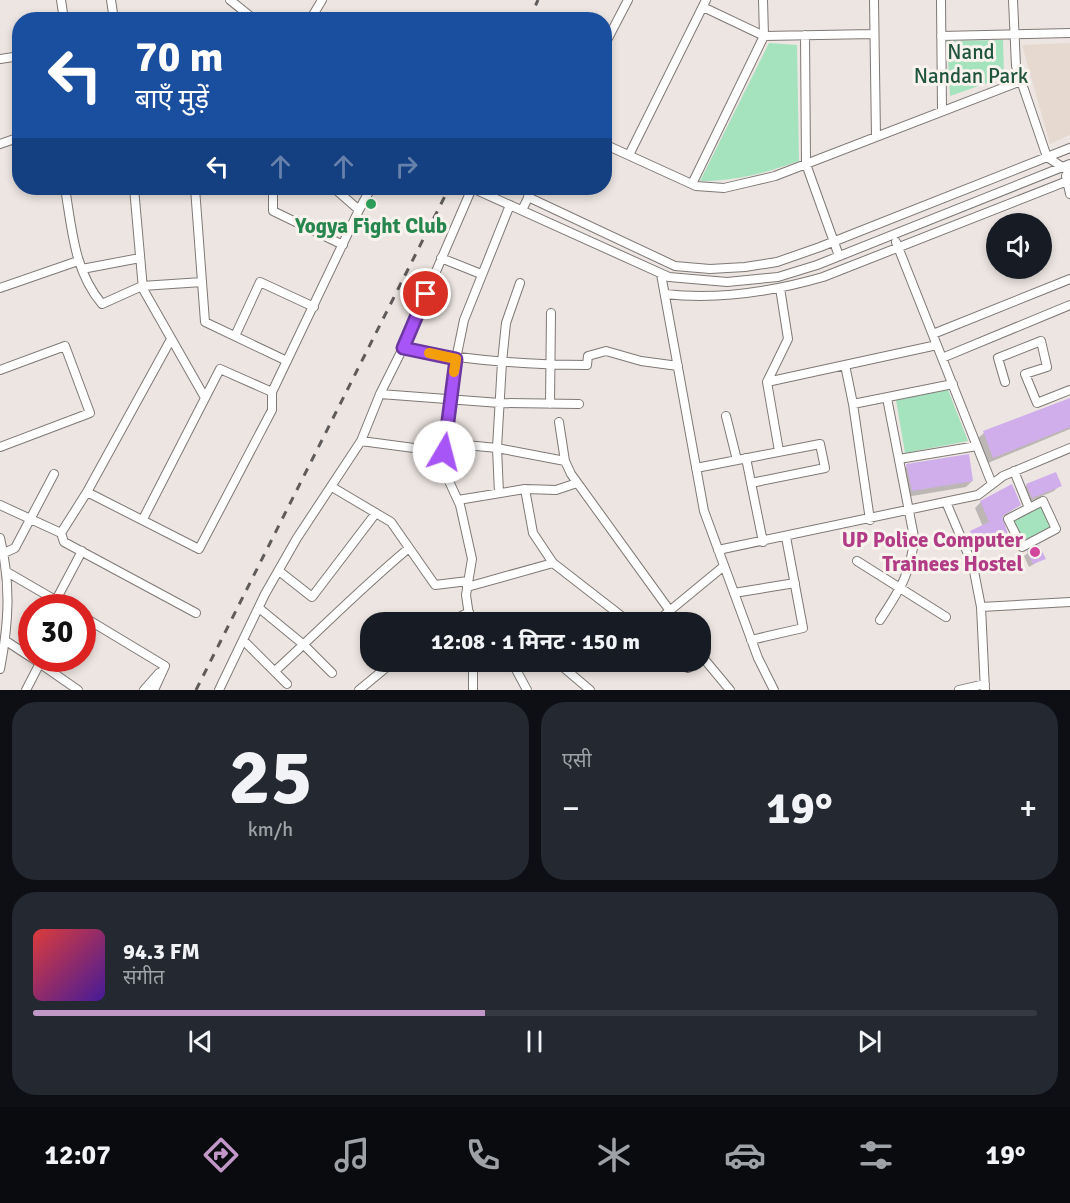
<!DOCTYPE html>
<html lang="hi">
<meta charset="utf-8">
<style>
:root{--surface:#171b24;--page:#242831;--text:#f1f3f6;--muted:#9ea1a6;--line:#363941;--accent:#c197c8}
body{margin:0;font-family:Signika,"Noto Sans Devanagari",sans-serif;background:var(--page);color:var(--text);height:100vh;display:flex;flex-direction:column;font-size:22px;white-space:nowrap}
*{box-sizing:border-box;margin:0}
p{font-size:20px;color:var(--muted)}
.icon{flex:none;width:33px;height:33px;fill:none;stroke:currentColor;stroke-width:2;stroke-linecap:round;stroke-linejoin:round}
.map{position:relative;height:690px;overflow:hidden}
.details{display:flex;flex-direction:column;gap:12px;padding:12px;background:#0d0f14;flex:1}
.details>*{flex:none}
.guide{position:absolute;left:12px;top:12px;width:600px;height:183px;border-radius:24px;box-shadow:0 3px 9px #0003;background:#1a4fa0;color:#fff;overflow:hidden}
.fabs{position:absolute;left:986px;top:213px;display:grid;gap:12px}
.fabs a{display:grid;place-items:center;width:66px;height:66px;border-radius:50%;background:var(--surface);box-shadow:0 3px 9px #0003;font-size:30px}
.speed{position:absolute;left:18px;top:594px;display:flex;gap:12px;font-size:30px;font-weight:700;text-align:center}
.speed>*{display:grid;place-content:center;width:78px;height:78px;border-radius:50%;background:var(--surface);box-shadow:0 3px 9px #0003;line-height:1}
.speed .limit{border:9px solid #d22;background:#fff;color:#111}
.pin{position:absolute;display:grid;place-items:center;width:51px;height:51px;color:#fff;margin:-26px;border:3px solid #fff;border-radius:50%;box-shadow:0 2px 6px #0007}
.me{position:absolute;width:66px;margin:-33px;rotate:8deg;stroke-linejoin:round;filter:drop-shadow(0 0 4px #0008)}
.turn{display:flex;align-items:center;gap:21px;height:126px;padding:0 24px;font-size:27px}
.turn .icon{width:78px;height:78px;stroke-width:2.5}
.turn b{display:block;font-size:42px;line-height:51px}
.lanes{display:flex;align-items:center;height:57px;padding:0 24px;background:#0003;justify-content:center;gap:30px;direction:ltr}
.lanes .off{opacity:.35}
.big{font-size:45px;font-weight:700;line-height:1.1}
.details .card{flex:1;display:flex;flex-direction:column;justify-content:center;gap:9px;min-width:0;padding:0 21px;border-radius:24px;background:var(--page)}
.details .dial{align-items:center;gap:0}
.dial b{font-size:78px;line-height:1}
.song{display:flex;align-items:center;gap:18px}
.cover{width:72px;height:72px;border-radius:9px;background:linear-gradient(135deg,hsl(0 70% 55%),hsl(260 70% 35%))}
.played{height:6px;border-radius:3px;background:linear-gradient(90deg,var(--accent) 45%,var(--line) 45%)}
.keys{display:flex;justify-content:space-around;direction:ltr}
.heat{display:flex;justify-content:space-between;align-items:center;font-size:33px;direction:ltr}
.details .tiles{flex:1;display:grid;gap:12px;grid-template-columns:1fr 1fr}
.card:last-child{grid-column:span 2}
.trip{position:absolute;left:360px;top:612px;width:351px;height:60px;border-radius:24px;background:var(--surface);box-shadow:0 3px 9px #0003;font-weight:700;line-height:60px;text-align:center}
.dock{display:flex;height:96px;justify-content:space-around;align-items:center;background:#090b0e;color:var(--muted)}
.dock .icon{width:42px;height:42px}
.dock .selected{color:var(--accent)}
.dock b{font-size:27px;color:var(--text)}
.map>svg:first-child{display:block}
.built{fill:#e6d9d0}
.green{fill:#a5e3bf}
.shadow{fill:#0003}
.building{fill:#d0aeec}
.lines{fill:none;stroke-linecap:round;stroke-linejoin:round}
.street-casing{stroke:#7f7975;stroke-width:10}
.street{stroke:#fff;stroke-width:8}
.rail{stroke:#5f5b5a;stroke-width:3;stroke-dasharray:8 8;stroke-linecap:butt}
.route-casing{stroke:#6d37a1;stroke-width:15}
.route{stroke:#a855f7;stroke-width:10}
.slow{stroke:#f59e0b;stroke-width:10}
.leisure-dot{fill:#2e9e5b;stroke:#f9f3ee;stroke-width:2}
.hotel-dot{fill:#d1479c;stroke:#f9f3ee;stroke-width:2}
.labels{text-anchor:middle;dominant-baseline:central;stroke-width:6;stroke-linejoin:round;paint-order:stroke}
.park-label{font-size:21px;fill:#1f563b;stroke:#f9f3ee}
.leisure-label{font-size:21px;font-weight:bold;fill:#27864d;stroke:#f9f3ee}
.hotel-label{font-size:21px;font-weight:bold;fill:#b23c85;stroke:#f9f3ee;text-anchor:end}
</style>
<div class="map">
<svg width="1070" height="690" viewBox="0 0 1070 690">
<rect width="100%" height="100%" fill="#ece5e1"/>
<path class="built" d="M1070 43V135L1050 144 1022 45Z"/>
<path class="green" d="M1003 40 1004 77 950 96 947 41Z
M769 43 797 45 799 161C766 173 735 181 700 181Z
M948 390 968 441 905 453 896 400Z
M1042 504 1054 528 1022 544 1011 519Z"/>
<path class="shadow" d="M1070 399V429L988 463 978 438 984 433Z
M907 466 972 481 966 487 906 497 901 472Z
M1027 485H1060L1054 491 1026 503 1021 491Z
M981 502 1019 505 1001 518 1007 534 1001 539 971 552 965 537 983 527 975 508Z
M1028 553 1044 558 1029 567 1024 556Z"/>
<path class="building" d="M1070 398V427L993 458 983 431Z
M969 454 973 481 912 491 906 464Z
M1056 472 1062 486 1032 498 1026 484Z
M1012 484 1021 505 1002 516 1008 534 977 547 970 531 989 522 980 501Z
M1039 545 1046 559 1033 564 1027 551Z"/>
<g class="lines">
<defs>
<path id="street" d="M61 0 64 20
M111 0 114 20
M230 0 255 20
M874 0 876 137
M941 0 942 111
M1013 0 1016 66 1047 157 1070 172
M703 7 764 36 874 34
M310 20 322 0
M805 35 806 164 839 256
M941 36 1070 33
M604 46 628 0
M0 59 20 56
M0 144 20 137
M604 144 696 186 724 188 775 176 1021 81
M629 155 706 0
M1066 176 1070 194
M692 184 764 36 763 0
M65 188C72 229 74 271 102 304L142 286 202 282
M134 188 143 289 204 396
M195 188 205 322 287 361
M273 188V211L343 245
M334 188 359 210 371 188
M528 197 675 266 710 269 745 267 777 262 820 247 1070 148
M522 210 533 188
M896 242 992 484
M441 258 481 274
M82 269 140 258
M661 274 704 511 758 658 774 690
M0 288 78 261
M665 294C718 300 771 292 823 277L1070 180
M933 334 1070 279
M235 336 260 282 314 307
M403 348C464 360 525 365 587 365L588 356 606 351 641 361 678 366
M942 358 1070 305
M845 365 937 345
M0 370 65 346 90 413 0 447
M767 382 845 365 853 404 953 384
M1005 382 998 358 1041 341 1047 367 1025 374 1037 403 1070 390
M380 394 500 403 579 404
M550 404 551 313
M853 404 870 520
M726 416 737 460
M559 422 565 461 571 474 678 622
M361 441 444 452
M445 443 497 448 565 461
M779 451 767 382 788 339 780 288
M746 458 763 542
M899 459 977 446
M696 468 820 444 825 468 751 483
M1014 471 1029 508 1008 519 1022 547 1056 529 1043 501 1029 508
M332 487 391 522 435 585 468 581
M525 489 533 533 553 563 629 622
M87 492 199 549 272 410V392L359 210
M499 493 497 448 502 362 506 323 520 283
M458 500 525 489 556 490 577 483
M946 502 973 566 981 607 985 690
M0 505 61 533 64 542 196 613
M143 519 220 369 272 392
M61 533 87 492 170 341
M0 538C11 584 9 622 0 669
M718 550 978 495 1003 476 1070 448
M4 553 15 548 54 474
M857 561 946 617
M279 571 312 597 376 513
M7 572 69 608
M467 587 553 563
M734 593 795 583
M56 600 82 551
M981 607 1070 602
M259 608 304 645 332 673
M82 616 165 666 154 690
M880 620C899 591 912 572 914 537L887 398
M450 622 469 612
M470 622 466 595 472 559 460 505 442 466 455 364 464 320 510 205
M656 622 724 566
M243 640 287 684
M751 640 803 628 786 537
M6 641 32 658
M700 654 730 690
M32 658 78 690
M512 662 527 690
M557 662 590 690
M679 662 688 668 696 662
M275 671C320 630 362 587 409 548
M26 690 40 663
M144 690 159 673
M219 690 265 594 297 538 361 441 380 394 403 348 472 188 669 277 727 282 778 277 817 265 1070 164
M359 690 393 662
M473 690V662
M959 690 985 684"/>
</defs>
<use href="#street" class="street-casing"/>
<use href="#street" class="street"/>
<path class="rail" d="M529 20 538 0
M196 690 449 188"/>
</g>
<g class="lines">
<defs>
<path id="route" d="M426 294 403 348 456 359 444 452"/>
</defs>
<use href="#route" class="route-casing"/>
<use href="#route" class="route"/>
<path class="slow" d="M429 353 456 359 454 372"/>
</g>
<circle class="leisure-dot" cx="371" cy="204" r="6"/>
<circle class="hotel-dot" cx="1035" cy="552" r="6"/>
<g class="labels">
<g class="park-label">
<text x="971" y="52">Nand<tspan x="971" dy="24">Nandan Park</tspan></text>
</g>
<g class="leisure-label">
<text x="371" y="226">Yogya Fight Club</text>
</g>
<g class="hotel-label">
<text x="1023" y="540">UP Police Computer<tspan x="1023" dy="24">Trainees Hostel</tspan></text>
</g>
</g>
</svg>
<div class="fabs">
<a><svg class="icon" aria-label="sound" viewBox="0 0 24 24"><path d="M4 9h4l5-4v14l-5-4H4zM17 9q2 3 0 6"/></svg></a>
</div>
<div class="speed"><div class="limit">30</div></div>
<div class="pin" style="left:426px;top:294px;background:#d93025"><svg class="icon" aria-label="arrive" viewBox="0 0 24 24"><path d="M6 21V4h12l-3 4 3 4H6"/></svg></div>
<svg class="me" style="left:444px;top:452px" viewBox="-20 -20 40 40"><circle r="19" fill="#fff"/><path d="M0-13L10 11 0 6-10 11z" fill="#a855f7"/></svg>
<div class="trip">12:08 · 1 मिनट · 150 m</div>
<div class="guide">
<div class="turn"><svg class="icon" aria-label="left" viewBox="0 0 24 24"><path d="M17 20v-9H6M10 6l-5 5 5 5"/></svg><div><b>70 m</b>बाएँ मुड़ें</div></div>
<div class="lanes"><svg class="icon" aria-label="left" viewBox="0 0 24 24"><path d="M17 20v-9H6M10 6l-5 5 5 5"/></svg><svg class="icon off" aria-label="ahead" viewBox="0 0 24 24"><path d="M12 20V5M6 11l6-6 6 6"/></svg><svg class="icon off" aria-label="ahead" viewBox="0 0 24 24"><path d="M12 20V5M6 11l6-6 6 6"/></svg><svg class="icon off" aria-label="right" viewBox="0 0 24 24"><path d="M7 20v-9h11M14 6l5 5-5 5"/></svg></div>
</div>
</div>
<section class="details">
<div class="tiles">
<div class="card dial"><b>25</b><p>km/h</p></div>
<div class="card"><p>एसी</p>
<div class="heat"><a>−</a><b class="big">19°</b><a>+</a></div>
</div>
<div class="card">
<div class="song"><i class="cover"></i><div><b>94.3 FM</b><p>संगीत</p></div></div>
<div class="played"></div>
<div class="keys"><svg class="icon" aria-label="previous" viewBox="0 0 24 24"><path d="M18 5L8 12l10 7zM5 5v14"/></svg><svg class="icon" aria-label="pause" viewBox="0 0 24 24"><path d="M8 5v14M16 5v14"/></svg><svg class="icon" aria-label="next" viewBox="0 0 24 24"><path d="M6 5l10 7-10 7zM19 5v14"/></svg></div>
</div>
</div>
</section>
<nav class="dock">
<b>12:07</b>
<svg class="icon selected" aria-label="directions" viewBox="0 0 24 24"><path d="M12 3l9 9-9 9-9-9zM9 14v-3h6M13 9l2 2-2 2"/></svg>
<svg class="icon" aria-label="music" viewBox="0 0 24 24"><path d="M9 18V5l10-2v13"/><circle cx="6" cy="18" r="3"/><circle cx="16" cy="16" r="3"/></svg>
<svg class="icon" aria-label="phone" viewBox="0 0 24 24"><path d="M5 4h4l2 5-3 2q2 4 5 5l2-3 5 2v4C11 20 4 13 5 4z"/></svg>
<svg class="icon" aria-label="climate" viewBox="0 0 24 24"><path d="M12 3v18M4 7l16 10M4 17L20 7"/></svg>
<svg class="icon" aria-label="car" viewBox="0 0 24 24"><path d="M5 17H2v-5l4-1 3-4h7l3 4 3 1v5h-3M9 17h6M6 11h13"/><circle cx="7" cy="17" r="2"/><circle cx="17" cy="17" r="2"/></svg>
<svg class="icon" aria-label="filters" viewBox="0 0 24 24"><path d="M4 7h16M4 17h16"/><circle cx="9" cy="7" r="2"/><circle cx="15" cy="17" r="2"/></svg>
<b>19°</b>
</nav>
